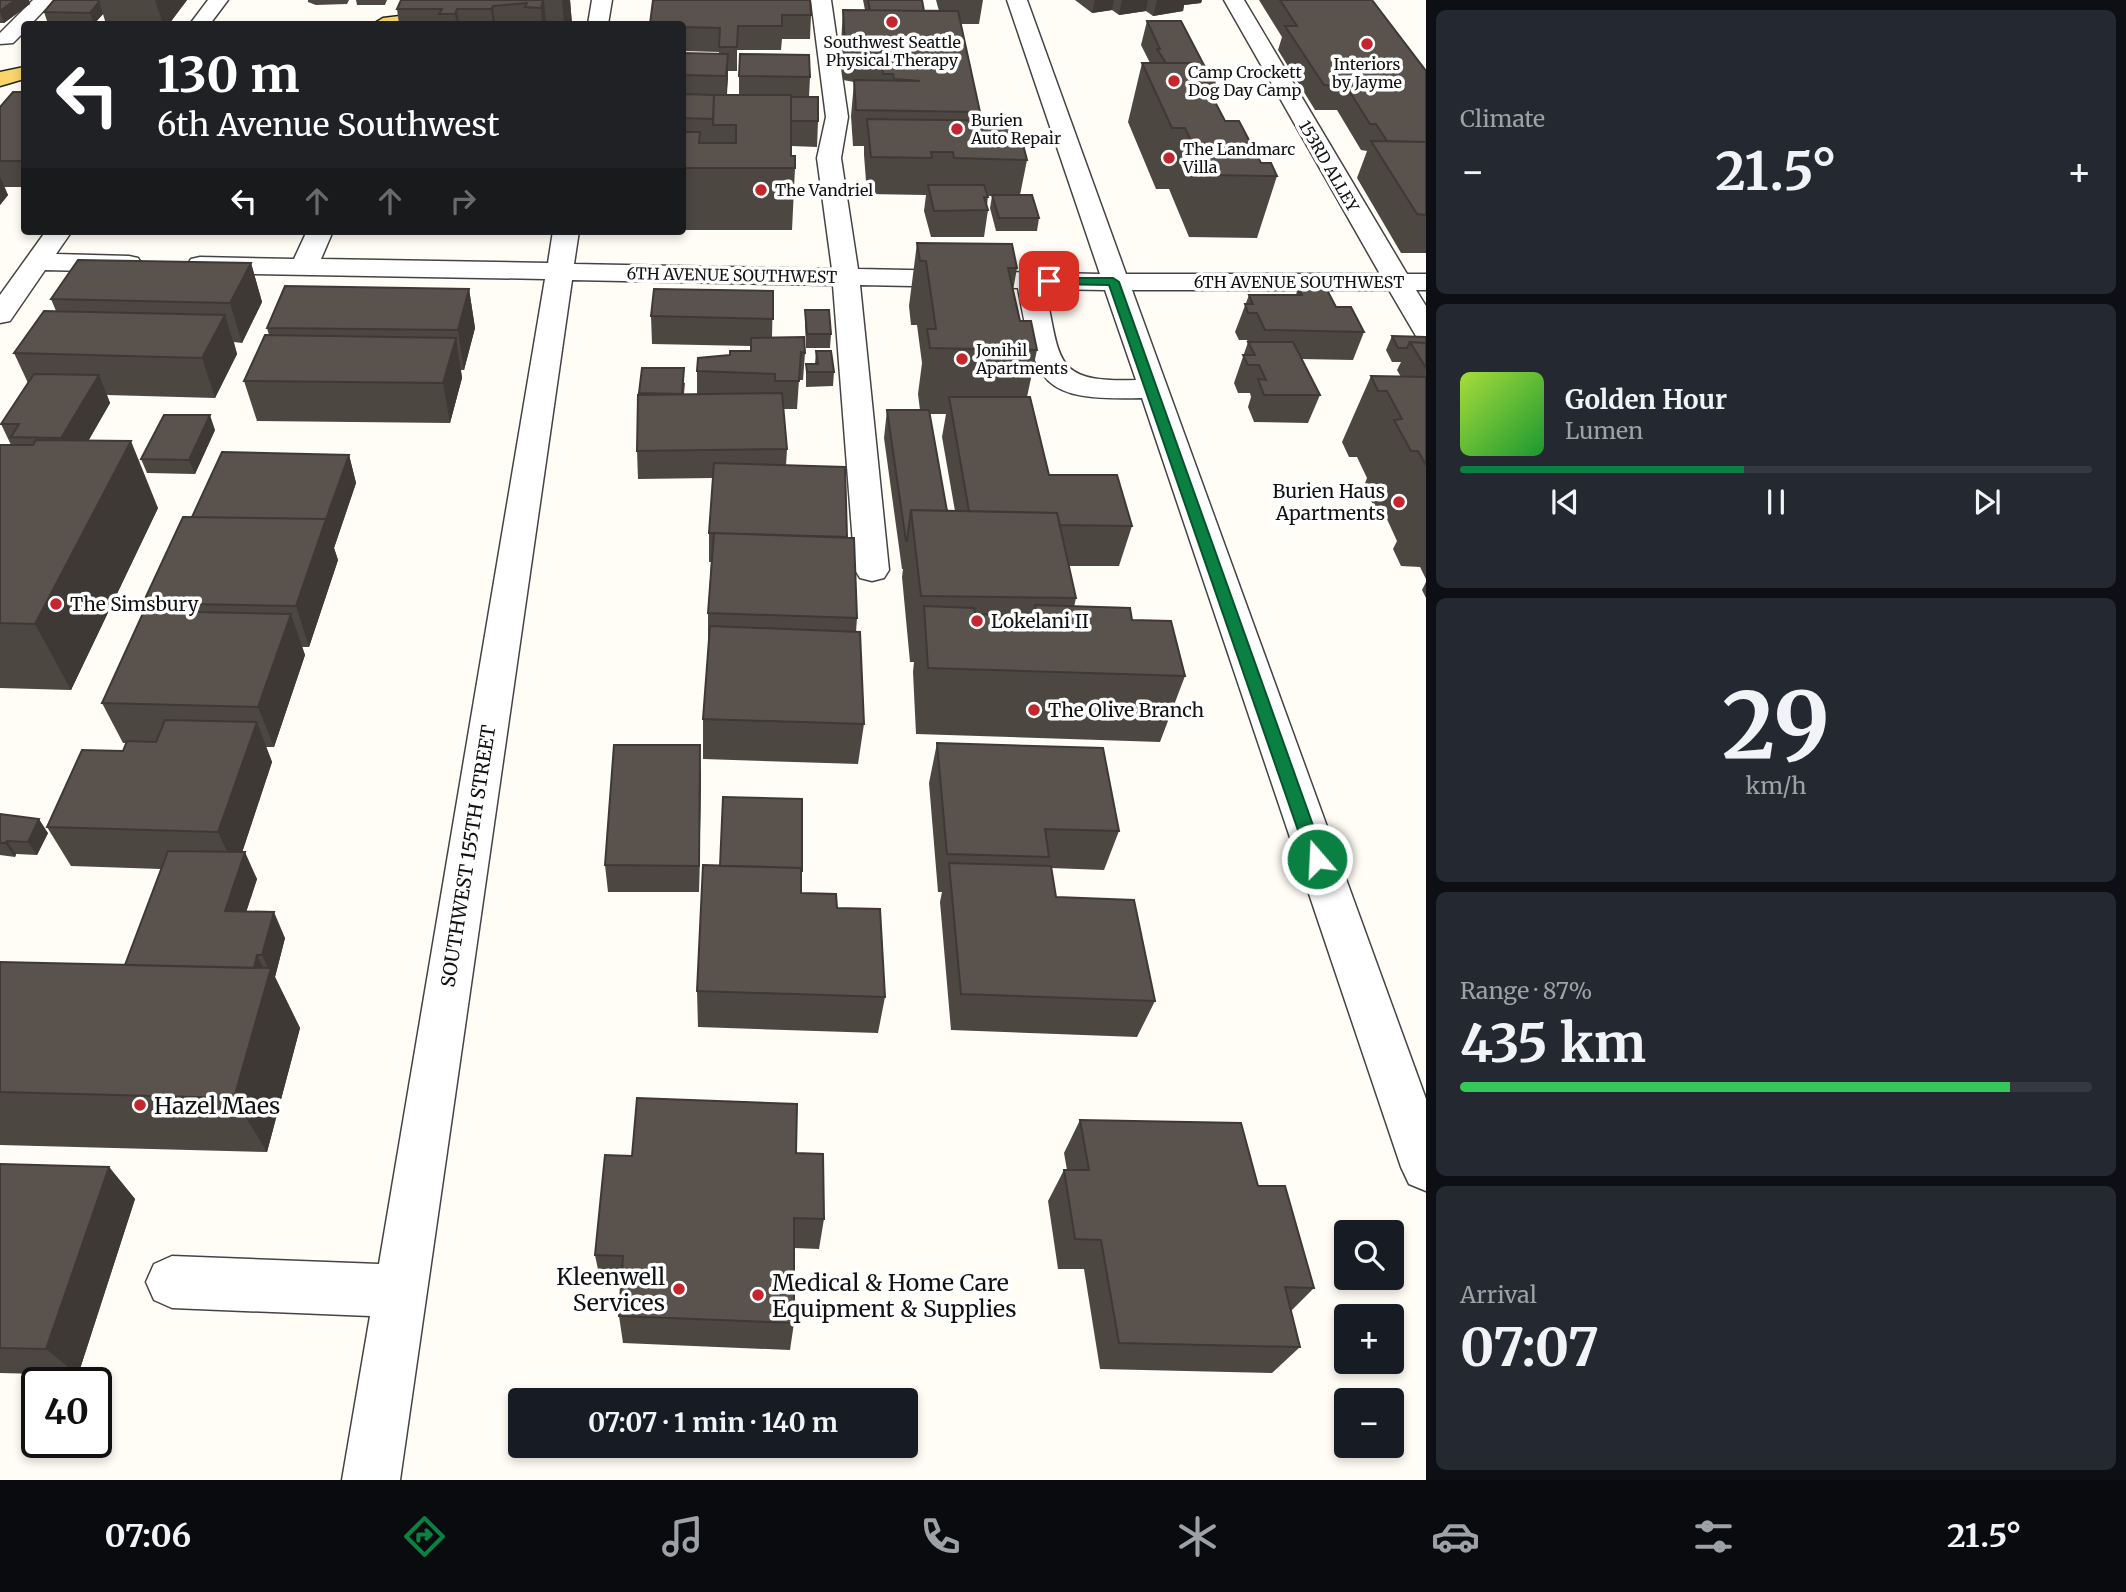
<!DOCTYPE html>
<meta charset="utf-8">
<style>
:root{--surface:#171b24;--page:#242831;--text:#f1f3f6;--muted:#9ea1a6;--line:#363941;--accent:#0b8043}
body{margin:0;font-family:Merriweather,serif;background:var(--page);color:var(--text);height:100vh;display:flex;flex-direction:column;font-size:26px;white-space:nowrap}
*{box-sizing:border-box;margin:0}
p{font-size:23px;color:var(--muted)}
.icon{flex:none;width:38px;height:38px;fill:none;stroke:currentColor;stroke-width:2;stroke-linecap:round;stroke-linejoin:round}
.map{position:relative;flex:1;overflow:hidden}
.side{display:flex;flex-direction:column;gap:10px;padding:10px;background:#0d0f14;width:700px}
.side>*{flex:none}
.guide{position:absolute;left:21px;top:21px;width:665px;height:214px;border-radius:7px;box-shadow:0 4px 10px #0003;background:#202124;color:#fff;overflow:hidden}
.buttons{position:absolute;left:1334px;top:1220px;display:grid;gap:14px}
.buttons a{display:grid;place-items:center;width:70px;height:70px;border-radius:7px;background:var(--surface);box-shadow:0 4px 10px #0003;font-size:35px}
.speed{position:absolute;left:21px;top:1367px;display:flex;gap:14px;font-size:35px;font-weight:700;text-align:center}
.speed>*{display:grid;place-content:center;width:91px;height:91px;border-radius:50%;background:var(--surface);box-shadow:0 4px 10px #0003;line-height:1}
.speed .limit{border:4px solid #111;border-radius:10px;background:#fff;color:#111}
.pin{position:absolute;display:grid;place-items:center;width:60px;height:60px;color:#fff;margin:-30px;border-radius:14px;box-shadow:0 4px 10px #0006}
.me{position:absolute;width:77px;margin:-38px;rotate:341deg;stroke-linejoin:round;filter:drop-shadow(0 0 5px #0008)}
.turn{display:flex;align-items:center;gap:24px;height:147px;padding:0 21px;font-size:32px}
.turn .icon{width:91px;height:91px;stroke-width:2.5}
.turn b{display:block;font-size:49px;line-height:60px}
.lanes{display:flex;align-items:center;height:66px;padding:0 21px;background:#0003;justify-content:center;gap:35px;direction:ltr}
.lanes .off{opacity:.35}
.big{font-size:52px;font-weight:700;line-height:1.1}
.side .widget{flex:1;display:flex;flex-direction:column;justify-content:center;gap:10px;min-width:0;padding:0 24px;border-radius:10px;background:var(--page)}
.side .dial{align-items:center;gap:0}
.dial b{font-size:91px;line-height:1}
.song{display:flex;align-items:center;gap:21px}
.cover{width:84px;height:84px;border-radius:10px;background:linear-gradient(135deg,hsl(80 70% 55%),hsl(130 70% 35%))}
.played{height:7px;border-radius:4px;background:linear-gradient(90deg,var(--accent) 45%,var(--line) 45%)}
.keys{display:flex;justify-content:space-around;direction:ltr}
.heat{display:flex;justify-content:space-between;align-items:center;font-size:38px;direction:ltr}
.charge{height:10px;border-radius:5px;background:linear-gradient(90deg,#34c759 87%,var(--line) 0)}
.trip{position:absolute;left:508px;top:1388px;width:410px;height:70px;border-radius:7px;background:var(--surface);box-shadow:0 4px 10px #0003;font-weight:700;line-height:70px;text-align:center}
.tabs{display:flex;height:112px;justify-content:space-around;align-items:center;background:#090b0e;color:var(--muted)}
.tabs .icon{width:49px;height:49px}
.tabs .selected{color:var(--accent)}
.tabs b{font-size:32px;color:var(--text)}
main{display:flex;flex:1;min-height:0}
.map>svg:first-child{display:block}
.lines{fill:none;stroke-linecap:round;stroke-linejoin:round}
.minor-casing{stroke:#444;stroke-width:3}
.major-casing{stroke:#222;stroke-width:3}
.minor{fill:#fff;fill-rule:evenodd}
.major{fill:#f9d66b;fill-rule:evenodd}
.wall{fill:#4d4742;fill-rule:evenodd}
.shaded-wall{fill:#3f3936}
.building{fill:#5a524d;stroke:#3f3936;stroke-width:2}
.route{fill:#0b8043;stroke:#07532c;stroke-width:2}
.poi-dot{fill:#c4262e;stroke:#fff;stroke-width:2.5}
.labels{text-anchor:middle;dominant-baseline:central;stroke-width:7;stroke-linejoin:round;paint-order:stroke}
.far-poi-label{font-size:16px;fill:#111;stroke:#fff;text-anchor:start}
.far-street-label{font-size:16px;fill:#111;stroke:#fff}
.poi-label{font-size:19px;fill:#111;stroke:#fff;text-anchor:start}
.street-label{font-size:19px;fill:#111;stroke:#fff}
.near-poi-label{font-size:23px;fill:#111;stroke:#fff;text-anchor:start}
</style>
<main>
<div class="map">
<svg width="1426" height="1480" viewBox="0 0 1426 1480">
<rect width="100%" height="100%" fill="#fffdf5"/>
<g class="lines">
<defs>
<path id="minor" d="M33 0H54L31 24H24V32L13 43 0 44V33Z
M208 0H228L210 24H190Z
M592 0H612L608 24H588Z
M811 0H831L848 117 841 158 858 269 1100 274 1007 0H1027L1126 274H1380L1224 0H1244L1407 274H1426V290H1416L1426 306V338L1416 336 1389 290H1132L1426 1099V1191L1409 1184 1401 1167 1142 398C1037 401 1036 383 1018 288L860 285 889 570 884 578 872 581 860 578 855 570 833 285 572 280 400 1480H342L370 1316 172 1308 154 1300 146 1282 154 1264 172 1256 379 1264 545 279 200 273 191 271 187 265 191 259 200 257 294 259 307 231H333L321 259 548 263 553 231H579L574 264 832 269 817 158 826 117ZM1045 289 1105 290 1136 380C1052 383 1061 361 1045 289Z
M46 231H72L56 254 129 256 138 258 142 264 138 270 129 272 45 270 10 321 0 323V295Z"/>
<path id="major" d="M450 10 457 12 460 16 457 20 430 24H373L383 18Z
M24 67V79L0 86V72Z"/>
</defs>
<use href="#minor" class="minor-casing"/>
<use href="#major" class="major-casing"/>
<use href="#minor" class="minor"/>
<use href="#major" class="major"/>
</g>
<path class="wall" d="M0 0H29L30 4 4 23H0Z
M54 0H187L169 24H106L103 14 94 24H48L44 12Z
M308 0H349L347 4 316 5 308 2Z
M356 0H387L385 5H357Z
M401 0H570L572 24H399L397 9Z
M653 0 811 15 810 39H782L781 50H737V71H728L727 95H739V76L810 77 809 97 818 121 817 147 791 146V156L795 168 792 230H682V53L719 54V52L682 51V24Z
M863 0H922L924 11H939L936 0H983L979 24H960L980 112 979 120 1027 160 1020 195 1039 218 1037 231H996L990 208 992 196H988L987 206 988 210 984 237H931L924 211 926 195 867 194 864 155V146H853L851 116 854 82 843 80 841 44 843 10H865Z
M1075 0H1202L1201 3 1184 5 1183 11 1153 16 1146 11 1119 15 1112 10 1092 13Z
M1259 0H1372L1426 71V253H1401L1357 178 1367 151 1361 150 1337 110H1315L1278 50 1282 37Z
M1147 21 1206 69 1217 75 1215 85 1219 94 1216 104 1225 121 1261 163 1277 176 1257 238 1189 237 1169 189H1156L1128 122 1142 63H1150L1141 45Z
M24 92V187H4L8 195 0 205V107Z
M917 243 1017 268 1013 291 1020 321 1037 350 1027 397 1049 475 1132 526 1119 566H1069L1076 598 1074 607 1132 620 1185 676 1160 742 916 734 913 672 914 662H910L902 577 903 569H902L884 438 887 410H920L918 394 922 363 917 325H911L909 306ZM929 414H946L942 437 955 511H947Z
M251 263 262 302 242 343 234 342 237 354 215 398 107 395 110 403 88 441 158 508 71 690 0 688V445H11L1 424 28 383 14 353 56 311 51 299Z
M1298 287 1336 307 1364 332 1353 360 1301 359 1320 395 1308 423 1254 422 1248 407 1251 397 1250 393H1238L1234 383 1248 342 1247 340H1239L1235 332 1249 295H1296Z
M469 289 475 328 464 370H461L462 378 450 423 257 421 244 381 269 335 267 328Z
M773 291 772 337 805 353 803 380H799L797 409H783L787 449 786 466 847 537 857 618 856 632 864 724 858 764 703 759V719L708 650V613L711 562H709V533L713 478 638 479 637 451 639 395 642 368 685 383 684 394H697V371L730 355 751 351V346L652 344 651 316Z
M805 310 831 334 830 348H806L805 324Z
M1392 336 1426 337V579L1420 567 1401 566 1393 549 1397 541 1386 517H1379L1364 486 1367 478 1357 457H1349L1342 442 1371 376 1401 377 1397 370 1401 362H1392L1386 350Z
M816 351 834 372 833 386 806 387V364H815Z
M215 430 195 474 147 473 141 459Z
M349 455 356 483 334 548 338 560 309 647H302L305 655 274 747H266L272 762 242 852 257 879 246 912 285 938 275 977 300 1028 267 1152 0 1145V962L125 965 161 869 71 866 47 827 123 751 126 743H123L102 703 146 611 143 603 192 517Z
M1426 582V598L1422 590Z
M937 743 1119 831 1104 870 1051 868 1056 897 1155 1001 1137 1037 951 1030 940 902 942 892H938L929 783Z
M701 773 699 892H608L605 865Z
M0 814 48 833 37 855 16 854 15 857 0 855Z
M703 865 802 871 801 893 837 908 885 997 878 1033 698 1027 697 991Z
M1080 1120 1258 1186 1314 1288 1291 1311 1300 1347 1272 1373 1100 1369 1084 1269H1058L1048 1201 1064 1170H1067L1064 1153Z
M796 1153 824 1219 819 1249 794 1248V1323L790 1350 623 1343 619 1316 621 1285 601 1284 595 1255 632 1156Z
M0 1164 109 1167 135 1199 78 1375 0 1373Z"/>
<path class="shaded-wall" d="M15 0H29L30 4 4 23 0 11Z
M155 0H187L169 24H163Z
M543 0H544L546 24H542L541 8Z
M562 0H570L572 24H564Z
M1095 0H1114L1112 10 1092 13Z
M1122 0H1148L1146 11 1119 15Z
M1157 0H1202L1201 3 1184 5 1183 11 1153 16Z
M99 2 103 14 94 24 90 13Z
M493 6 495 24H493L491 9Z
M457 9 459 24H457L455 14Z
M728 54V78L726 100V76Z
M0 176 8 195 0 205Z
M251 263 262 302 242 343 230 303Z
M469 289 475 328 464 370 458 330Z
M225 315 237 354 215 398 202 358Z
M456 338 462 378 450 423 443 383Z
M99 375 110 403 74 466 61 438Z
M210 415 215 430 195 474 189 460Z
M131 441 158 508 71 690 35 624Z
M349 455 356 483 334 548 338 560 309 647 296 606Z
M291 614 305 655 274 747 258 707Z
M257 722 272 762 236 871 218 832Z
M700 745 701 773 699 892V866Z
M39 819 48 833 37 855 28 842Z
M7 841 16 854 15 857 5 843Z
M245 852 257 879 238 937 225 911Z
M274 912 285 938 275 977 300 1028 267 1152 234 1098 252 972 257 955 268 977 270 972 262 955Z
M109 1167 135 1199 78 1375 46 1349Z"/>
<path class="building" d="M0 0H15L0 11Z
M54 0H98L99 2 90 13 44 12Z
M401 0H543L541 8 525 7 527 3 493 6 491 9H457L455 14H439L442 9H397Z
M653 0H810L811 15H782V26H738L737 47H719L720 28 682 27V24H650Z
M868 0H922L924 11 870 10Z
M1280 0H1372L1426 71V142L1387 141 1376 124H1370L1346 86 1324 85 1285 26H1297Z
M843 10 958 11 980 112 856 110 854 80 920 81 894 79 893 74H883L881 49 845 45Z
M1147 21H1181L1206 69H1198L1195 63H1166L1157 49H1160Z
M682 53 728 54 726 76 682 75Z
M740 54 809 55 810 77 739 76Z
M1142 63H1195L1198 69H1214L1217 75H1201L1225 121H1239L1261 163H1271L1277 176 1207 175 1185 128H1172Z
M1215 85 1219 94H1212Z
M13 92H24V161H0V107Z
M682 94 714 95 713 119 682 118Z
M714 95H791V156H795V168H682V132H700L699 143H736V125H713Z
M791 97H818V121H791Z
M867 119 1017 121 1027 160 954 158 953 152H931L932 158 871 157Z
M1371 141 1426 142V215L1417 214Z
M928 185H984L988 197H984L988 210 934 211Z
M992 195H1032L1039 218H999Z
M917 243 1012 244 1017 268H1008L1020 321H1031L1037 350 930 348 927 329H936L926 261H920Z
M78 260 251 263 230 303 51 299Z
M285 286 469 289 458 330 267 328Z
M1298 287 1326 288 1336 307H1351L1364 332 1265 330 1257 313H1248L1245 304H1253L1249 295H1302Z
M654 289 773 291V319L651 316Z
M805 310H829L831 334H807Z
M44 311 225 315 202 358 14 353Z
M265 335 456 338 443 383 244 381Z
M1392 336 1426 337V343L1410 342 1407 348H1398Z
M804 337 805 353 801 352 799 381H775V374L697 371 698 358 730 355V351H751V338Z
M1248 342H1293L1320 395H1264L1258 379 1266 380 1259 365H1248L1243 355H1255Z
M1410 342 1426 343V368Z
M816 351H831L834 372H807L806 364H818Z
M642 368H684L682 394 639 393Z
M34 374 99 375 61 438 11 437 19 424H1Z
M1371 376 1426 377V465L1418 451H1411L1394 420 1402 419 1387 391H1378Z
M782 393 787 449 637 451 638 395Z
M949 397H1030L1049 475H1117L1132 526 1060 525 1057 513 969 511Z
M887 410H929L947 511 911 510 907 541H906Z
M164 415H210L189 460 141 459Z
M36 440 131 441 35 624 0 623V445H33Z
M222 452 349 455 326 519 192 517Z
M714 463 845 467 847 537 709 533Z
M911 510 1057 513 1076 598 921 596Z
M183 517 326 519 296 606 143 603Z
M714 533 854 538 857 618 708 613Z
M1035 605 1130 608 1132 620 1171 621 1185 676 928 668 924 606 974 608 975 614 1037 616Z
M144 611 291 614 258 707 102 703Z
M710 626 860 632 864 724 703 719Z
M165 720 257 722 218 832 47 827 82 750 123 751 127 741 156 742Z
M937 743 1103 748 1119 831 1045 829 1049 857 947 854Z
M614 745H700L699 866 605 865Z
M723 797 802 799V871H801V868L720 866Z
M0 814 39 819 28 842 7 841 5 843H0Z
M168 851 245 852 225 911 274 912 262 955H257L254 968 125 965Z
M949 863 1051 866 1056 897 1134 900 1155 1001 961 994Z
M703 865 801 868V893L836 894 837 908 880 909 885 997 697 991Z
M0 962 271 968 234 1098 0 1092Z
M637 1098 797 1104 796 1153 823 1154 824 1219 794 1218V1323L619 1316 623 1256 595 1255 605 1155 632 1156Z
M1080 1120 1241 1123 1258 1186H1285L1314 1288 1285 1287 1300 1347 1119 1343 1101 1240 1075 1239 1064 1170H1089Z
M0 1164 109 1167 46 1349 0 1348Z"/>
<path class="route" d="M1045 278H1113L1119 282 1325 859 1323 864H1311L1308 859 1109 285 1049 284 1045 283Z"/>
<g class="poi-dot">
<circle cx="892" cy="22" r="7"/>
<circle cx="1367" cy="44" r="7"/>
<circle cx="1174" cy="81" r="7"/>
<circle cx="957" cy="129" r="7"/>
<circle cx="1169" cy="158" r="7"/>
<circle cx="761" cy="190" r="7"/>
<circle cx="962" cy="359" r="7"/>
<circle cx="1399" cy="502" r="7"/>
<circle cx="56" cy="604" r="7"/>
<circle cx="977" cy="621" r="7"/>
<circle cx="1034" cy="710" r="7"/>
<circle cx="140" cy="1105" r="7"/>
<circle cx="679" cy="1289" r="7"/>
<circle cx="758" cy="1295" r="7"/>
</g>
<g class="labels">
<g class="far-poi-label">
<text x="892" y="42" text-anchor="middle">Southwest Seattle<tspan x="892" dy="18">Physical Therapy</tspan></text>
<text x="1367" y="64" text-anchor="middle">Interiors<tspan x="1367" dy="18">by Jayme</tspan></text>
<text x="1188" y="72">Camp Crockett<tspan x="1188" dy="18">Dog Day Camp</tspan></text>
<text x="971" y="120">Burien<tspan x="971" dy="18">Auto Repair</tspan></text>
<text x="1183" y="149">The Landmarc<tspan x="1183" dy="18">Villa</tspan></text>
<text x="775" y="190">The Vandriel</text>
<text x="976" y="350">Jonihil<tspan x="976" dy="18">Apartments</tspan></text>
</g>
<g class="far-street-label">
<text transform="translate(1329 166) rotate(60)">153RD ALLEY</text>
<text transform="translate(732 275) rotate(1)">6TH AVENUE SOUTHWEST</text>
<text x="1299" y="282">6TH AVENUE SOUTHWEST</text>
</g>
<g class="poi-label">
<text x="1385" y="491" text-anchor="end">Burien Haus<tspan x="1385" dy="22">Apartments</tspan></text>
<text x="70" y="604">The Simsbury</text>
<text x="991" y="621">Lokelani II</text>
<text x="1048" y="710">The Olive Branch</text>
</g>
<g class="street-label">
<text transform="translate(468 856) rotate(-81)">SOUTHWEST 155TH STREET</text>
</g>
<g class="near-poi-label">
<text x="154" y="1105">Hazel Maes</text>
<text x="665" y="1276" text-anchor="end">Kleenwell<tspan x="665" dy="26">Services</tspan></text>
<text x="772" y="1282">Medical &amp; Home Care<tspan x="772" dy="26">Equipment &amp; Supplies</tspan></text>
</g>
</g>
</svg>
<div class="buttons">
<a><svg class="icon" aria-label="search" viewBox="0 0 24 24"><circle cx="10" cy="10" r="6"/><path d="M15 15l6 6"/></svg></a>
<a>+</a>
<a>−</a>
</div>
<div class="speed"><div class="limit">40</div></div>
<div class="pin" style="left:1049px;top:281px;background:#d93025"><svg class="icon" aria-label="arrive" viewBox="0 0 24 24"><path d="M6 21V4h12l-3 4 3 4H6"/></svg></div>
<svg class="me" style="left:1317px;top:859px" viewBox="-20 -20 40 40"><circle r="17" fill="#0b8043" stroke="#fff" stroke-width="3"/><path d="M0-11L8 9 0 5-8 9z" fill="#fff"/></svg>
<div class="trip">07:07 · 1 min · 140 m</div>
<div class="guide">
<div class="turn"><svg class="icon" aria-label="left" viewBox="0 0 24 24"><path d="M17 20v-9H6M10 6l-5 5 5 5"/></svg><div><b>130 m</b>6th Avenue Southwest</div></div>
<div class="lanes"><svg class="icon" aria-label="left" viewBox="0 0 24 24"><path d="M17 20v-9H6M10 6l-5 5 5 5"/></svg><svg class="icon off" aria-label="ahead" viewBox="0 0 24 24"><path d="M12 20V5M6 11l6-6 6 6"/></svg><svg class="icon off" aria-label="ahead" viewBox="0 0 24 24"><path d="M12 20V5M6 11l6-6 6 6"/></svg><svg class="icon off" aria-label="right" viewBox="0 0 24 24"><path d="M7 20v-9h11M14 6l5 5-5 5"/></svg></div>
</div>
</div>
<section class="side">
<div class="widget"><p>Climate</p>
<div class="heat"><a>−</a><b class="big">21.5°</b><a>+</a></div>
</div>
<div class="widget">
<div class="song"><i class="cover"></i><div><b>Golden Hour</b><p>Lumen</p></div></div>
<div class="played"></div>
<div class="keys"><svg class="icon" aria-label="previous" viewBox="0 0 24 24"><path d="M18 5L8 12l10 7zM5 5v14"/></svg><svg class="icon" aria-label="pause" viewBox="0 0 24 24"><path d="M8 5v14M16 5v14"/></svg><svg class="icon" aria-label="next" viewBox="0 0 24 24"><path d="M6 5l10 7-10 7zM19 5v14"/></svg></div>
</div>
<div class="widget dial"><b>29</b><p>km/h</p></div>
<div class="widget"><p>Range · 87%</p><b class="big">435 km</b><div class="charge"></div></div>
<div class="widget"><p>Arrival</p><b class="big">07:07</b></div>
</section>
</main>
<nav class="tabs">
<b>07:06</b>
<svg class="icon selected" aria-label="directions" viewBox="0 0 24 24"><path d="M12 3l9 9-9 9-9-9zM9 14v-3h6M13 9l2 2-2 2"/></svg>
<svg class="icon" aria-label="music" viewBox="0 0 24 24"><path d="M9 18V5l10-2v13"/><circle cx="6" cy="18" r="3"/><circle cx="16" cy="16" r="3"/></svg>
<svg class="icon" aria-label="phone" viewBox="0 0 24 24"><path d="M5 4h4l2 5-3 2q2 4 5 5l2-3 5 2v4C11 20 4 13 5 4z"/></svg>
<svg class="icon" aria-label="climate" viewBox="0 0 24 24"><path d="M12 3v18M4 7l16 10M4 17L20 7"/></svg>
<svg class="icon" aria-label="car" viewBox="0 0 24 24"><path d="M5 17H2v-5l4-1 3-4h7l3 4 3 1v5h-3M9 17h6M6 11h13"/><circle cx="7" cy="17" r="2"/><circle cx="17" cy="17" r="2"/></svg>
<svg class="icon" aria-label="filters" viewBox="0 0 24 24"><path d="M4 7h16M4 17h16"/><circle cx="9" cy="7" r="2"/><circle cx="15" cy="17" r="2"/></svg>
<b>21.5°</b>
</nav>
